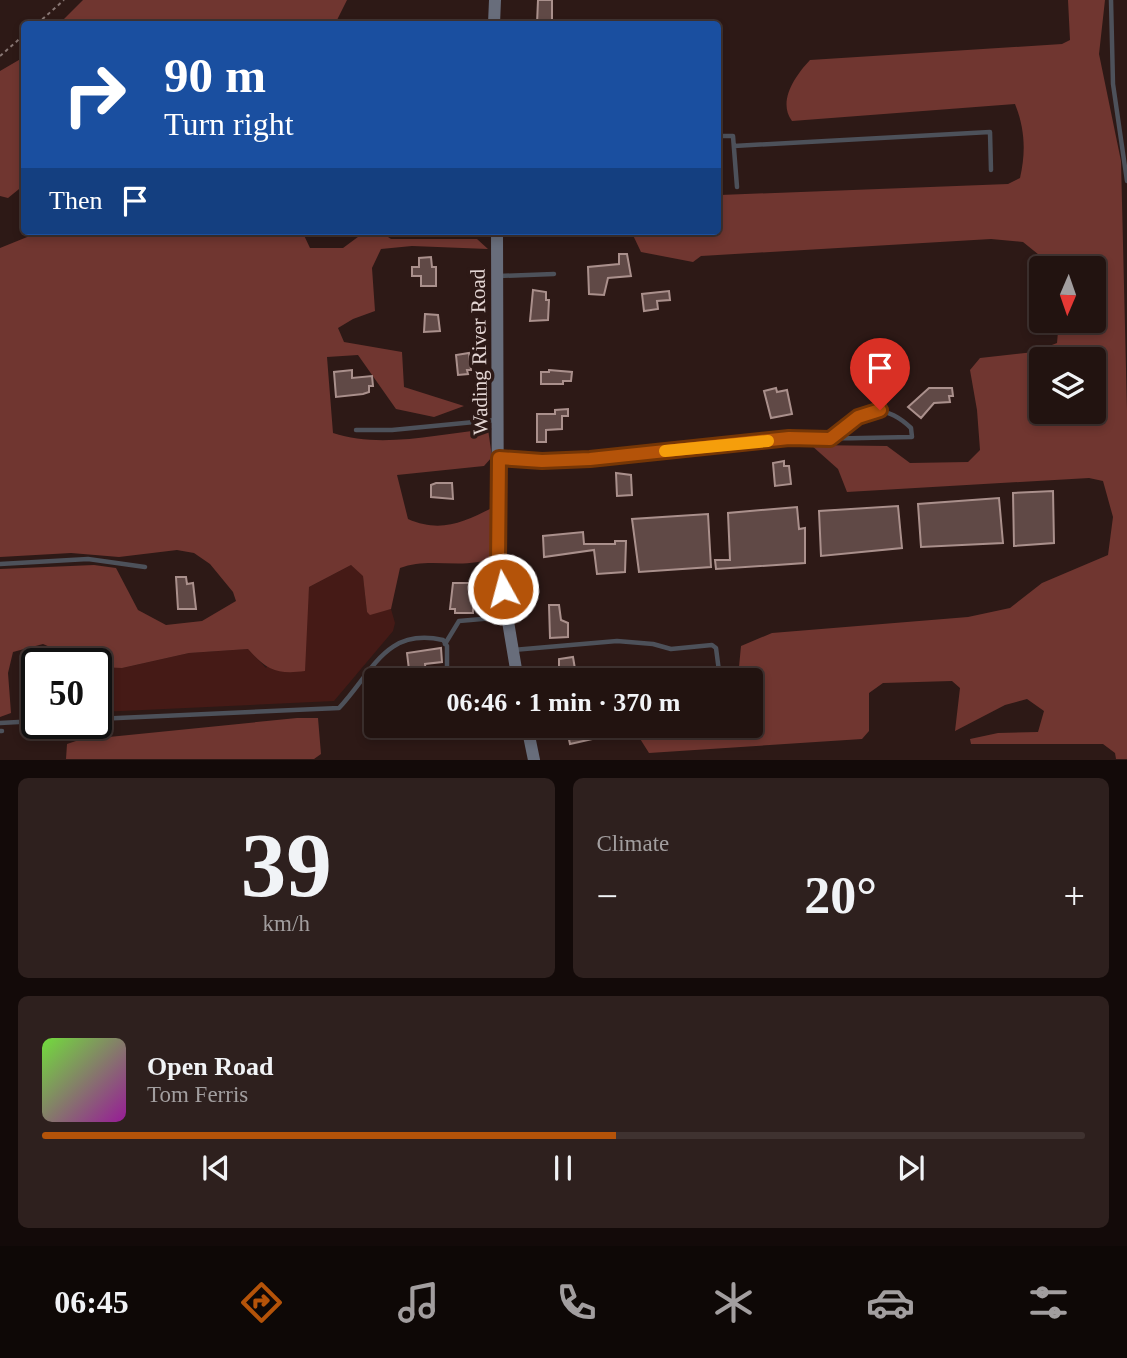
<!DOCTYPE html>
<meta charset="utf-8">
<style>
:root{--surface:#221310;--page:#2e201e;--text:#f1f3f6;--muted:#a29e9f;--line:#3f3230;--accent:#b45309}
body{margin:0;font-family:Georgia,serif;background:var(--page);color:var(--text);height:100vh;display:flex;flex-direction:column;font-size:26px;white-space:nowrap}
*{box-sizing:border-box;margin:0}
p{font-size:23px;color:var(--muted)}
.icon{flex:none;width:38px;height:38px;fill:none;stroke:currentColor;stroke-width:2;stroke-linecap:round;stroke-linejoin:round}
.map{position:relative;height:760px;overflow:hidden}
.details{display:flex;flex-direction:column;gap:18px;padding:18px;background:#130a09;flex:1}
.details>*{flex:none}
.top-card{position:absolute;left:21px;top:21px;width:700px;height:214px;border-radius:7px;box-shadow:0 4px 10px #0003,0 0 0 2px var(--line);background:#1a4fa0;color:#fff;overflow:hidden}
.needle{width:46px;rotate:182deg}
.fabs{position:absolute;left:1029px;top:256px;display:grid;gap:14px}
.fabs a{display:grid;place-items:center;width:77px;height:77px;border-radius:7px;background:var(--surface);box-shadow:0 4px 10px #0003,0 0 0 2px var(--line);font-size:35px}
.speed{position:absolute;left:21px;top:648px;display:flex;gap:14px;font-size:35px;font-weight:700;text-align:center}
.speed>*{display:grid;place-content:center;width:91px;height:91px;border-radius:50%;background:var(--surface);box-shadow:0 4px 10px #0003,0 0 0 2px var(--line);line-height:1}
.speed .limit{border:4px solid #111;border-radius:10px;background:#fff;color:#111}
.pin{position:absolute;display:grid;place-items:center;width:60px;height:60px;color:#fff;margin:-72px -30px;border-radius:50% 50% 50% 0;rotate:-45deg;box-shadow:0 0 7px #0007}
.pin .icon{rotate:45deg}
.me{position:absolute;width:77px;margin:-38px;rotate:353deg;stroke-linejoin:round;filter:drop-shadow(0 0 5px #0008)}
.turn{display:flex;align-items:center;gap:24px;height:147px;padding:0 28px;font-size:32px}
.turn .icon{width:91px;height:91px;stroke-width:2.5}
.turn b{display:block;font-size:49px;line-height:60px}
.then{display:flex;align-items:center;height:66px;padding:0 28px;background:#0003;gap:14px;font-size:26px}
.big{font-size:52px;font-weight:700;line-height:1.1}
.details .tile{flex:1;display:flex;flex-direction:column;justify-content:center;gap:10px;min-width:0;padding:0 24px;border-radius:10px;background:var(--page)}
.details .dial{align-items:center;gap:0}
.dial b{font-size:91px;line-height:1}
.song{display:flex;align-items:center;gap:21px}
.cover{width:84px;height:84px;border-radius:10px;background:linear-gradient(135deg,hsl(100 70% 55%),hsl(300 70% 35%))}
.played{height:7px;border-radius:4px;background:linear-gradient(90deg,var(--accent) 55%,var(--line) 55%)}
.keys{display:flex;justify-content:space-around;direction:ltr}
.heat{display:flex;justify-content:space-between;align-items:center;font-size:38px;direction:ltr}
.details .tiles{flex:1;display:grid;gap:18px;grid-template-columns:1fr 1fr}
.tile:last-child{grid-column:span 2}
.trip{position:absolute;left:364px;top:668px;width:399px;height:70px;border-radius:7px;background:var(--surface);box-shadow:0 4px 10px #0003,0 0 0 2px var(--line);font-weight:700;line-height:70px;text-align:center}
.tab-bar{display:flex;height:112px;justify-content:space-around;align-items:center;background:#0e0806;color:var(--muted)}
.tab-bar .icon{width:49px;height:49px}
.tab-bar .current{color:var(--accent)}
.tab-bar b{font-size:32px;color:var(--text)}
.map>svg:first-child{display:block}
.green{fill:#451a16}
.forest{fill:#703630;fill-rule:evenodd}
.building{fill:#604946;stroke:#aa908c;stroke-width:2}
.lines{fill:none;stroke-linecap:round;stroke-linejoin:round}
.path{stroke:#887774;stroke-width:2;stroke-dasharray:3.5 3.5;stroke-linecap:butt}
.lane{stroke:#4d515a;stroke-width:4.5}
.secondary{stroke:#686d7b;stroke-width:12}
.route-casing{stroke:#753606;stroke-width:18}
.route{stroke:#b45309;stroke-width:12}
.slow{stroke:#f59e0b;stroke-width:12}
.labels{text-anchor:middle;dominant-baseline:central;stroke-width:7;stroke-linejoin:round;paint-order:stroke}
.street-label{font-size:21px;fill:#e3d5d3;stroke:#2d1916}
</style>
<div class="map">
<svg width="1127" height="760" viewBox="0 0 1127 760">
<rect width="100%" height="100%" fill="#2d1916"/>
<path class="green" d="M351 565 363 575 367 612 370 614 391 609 395 623 393 631 334 701 100 712 96 667 122 668 189 653 248 649 266 668 307 607 309 587Z"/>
<path class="forest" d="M83 0H347L335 24H59Z
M1068 0H1105L1099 54 1121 161 1127 410V759H1116L1115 753 1103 744H971L970 739 998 733 1038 732 1044 711 1027 699 1005 705 955 731 960 688 952 681 883 683 869 693V731L862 739 649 753 632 726H751V681H730L739 667 741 646 772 633 968 617 1010 608 1042 583 1108 555 1113 517 1103 481 1089 478 847 492 838 469 811 445 887 446 910 463 968 462 980 450 977 410 970 370 980 358 1034 352 1057 343 1059 320H1094V268H1047L1049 263 1023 242 991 239 701 256 693 262 641 252 631 231H718V187L720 195 1008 184 1020 178C1026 152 1025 129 1015 104L792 121C777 101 796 75 810 60L1062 44 1070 40ZM1041 359H1094V411H1041Z
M24 57V185L8 198 0 196V71Z
M42 231H302L310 248H343L366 231H379L391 239H477L488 249 412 246 381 249 372 268 375 311 353 319 338 328 344 342 402 352 404 387 464 406 434 417 396 409 358 355 327 357 333 433C380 449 439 434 488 429L492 457 484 466 397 475 408 519C440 533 462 523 492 508L494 557C464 571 430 556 400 568L391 609 370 615 367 612 363 576 351 565 309 587 305 671C276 675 266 669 248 649L189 653 122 668 96 667V663H87L43 644 13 652 8 673 11 713 0 717V569L94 565 116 568 138 610 166 625 202 621 236 601 233 592 210 564 194 553 177 550 119 557 71 553 0 557V248Z
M297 718H318L321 754 314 759H66L67 744 79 740Z"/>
<path class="building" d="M538 0H552V24H537Z
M619 254H627L631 276 608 278 604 295 589 294 588 267 619 264Z
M431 257 432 267H436V286H421V276H412V267H419V258Z
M533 290 546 292V300H549L548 320 530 321Z
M669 291 670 300 657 301 658 309 644 311 642 294Z
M425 314 438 315 440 331 424 332Z
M469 353 471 370H467L468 374 458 375 456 355Z
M352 370V378L372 376 373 386H369V392L363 394 336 397 334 372Z
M549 370 572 372 571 381H563V384H541V372H549Z
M776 388 777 392 787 390 792 414 771 418 764 391Z
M929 388H952L953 396H949L950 402 934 403 921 418 908 407Z
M568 409V416H562V429L546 430V442H537V414H555V410Z
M784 461V466H789L791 484 775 486 773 463Z
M616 473 631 475 632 495 617 496Z
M436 483H452L453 499 431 497V485Z
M1053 491 1054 543 1014 546 1013 493Z
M999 498 1003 543 921 547 918 504Z
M898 506 902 548 821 556 819 511Z
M797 507 799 529 805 528V563L716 569 715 560H730L728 513Z
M708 514 711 567 639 572 632 519Z
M583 532 584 544H615V541H626L625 572 597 574 594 550 544 557 543 536Z
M176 577H186L187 584 193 583 196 609H178Z
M453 583H473V613H455V609H450Z
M549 605H559L561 620 568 623V637L550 638Z
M441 648 442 662 425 664 427 681 410 678 407 653Z
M573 657 577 681H563L562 674H559V659Z
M566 726H582L583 730 595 728 597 738 570 744Z"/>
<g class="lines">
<path class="path" d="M37 24 64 0
M0 56 24 35"/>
<path class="lane" d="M1111 0 1113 84 1127 181
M718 136H733L737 187
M734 146 990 132 991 170
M499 276 554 274
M356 430H392L495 420
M500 458 542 462 590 459 789 438C830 439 871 438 912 437L911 428C878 397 860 414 830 439
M0 564 88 559 145 567
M445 644 459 621 505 617
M513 650 617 641 653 644 671 649 712 645 716 648 720 679
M96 719 339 708C373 672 385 627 443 640L447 646V677L515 669
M0 723 37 721
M0 731H2"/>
<path class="secondary" d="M494 24 495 0
M497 231 498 562 518 681
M527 726 534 760"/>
</g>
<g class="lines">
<defs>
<path id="route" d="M503 589 498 562 499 458 542 461 590 459 789 438 830 439 858 417 880 410"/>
</defs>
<use href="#route" class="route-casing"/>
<use href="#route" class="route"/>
<path class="slow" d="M665 451 768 441"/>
</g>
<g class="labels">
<g class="street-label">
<text transform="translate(479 352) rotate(-91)">Wading River Road</text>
</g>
</g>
</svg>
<div class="fabs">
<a><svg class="needle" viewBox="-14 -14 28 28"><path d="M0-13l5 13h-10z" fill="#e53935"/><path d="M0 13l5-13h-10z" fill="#a29e9f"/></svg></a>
<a><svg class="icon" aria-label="layers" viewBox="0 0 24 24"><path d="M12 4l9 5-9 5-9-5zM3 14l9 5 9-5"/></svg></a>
</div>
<div class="speed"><div class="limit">50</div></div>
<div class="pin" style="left:880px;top:410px;background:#d93025"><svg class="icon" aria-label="arrive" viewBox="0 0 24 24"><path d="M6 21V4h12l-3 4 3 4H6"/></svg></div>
<svg class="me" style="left:503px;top:589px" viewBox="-20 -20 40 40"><circle r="17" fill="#b45309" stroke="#fff" stroke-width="3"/><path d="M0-11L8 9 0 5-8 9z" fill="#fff"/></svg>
<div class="trip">06:46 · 1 min · 370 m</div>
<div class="top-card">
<div class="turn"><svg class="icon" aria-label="right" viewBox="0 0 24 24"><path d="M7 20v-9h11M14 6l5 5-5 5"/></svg><div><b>90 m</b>Turn right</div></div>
<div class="then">Then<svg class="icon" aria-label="arrive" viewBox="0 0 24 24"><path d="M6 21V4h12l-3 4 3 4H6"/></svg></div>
</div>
</div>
<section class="details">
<div class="tiles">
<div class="tile dial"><b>39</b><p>km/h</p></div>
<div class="tile"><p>Climate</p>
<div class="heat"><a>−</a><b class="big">20°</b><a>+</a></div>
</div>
<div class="tile">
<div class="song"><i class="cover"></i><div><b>Open Road</b><p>Tom Ferris</p></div></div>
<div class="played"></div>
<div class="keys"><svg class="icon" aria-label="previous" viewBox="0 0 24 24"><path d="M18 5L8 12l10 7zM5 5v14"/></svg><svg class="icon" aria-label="pause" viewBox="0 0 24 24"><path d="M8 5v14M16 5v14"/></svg><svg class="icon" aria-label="next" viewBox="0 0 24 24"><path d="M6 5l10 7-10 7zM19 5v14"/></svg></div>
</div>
</div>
</section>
<nav class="tab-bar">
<b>06:45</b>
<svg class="icon current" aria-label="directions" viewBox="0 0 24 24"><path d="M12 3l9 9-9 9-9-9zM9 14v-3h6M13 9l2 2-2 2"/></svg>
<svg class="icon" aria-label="music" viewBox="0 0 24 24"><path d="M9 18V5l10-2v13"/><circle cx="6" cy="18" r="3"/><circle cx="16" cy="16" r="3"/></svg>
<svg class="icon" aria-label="phone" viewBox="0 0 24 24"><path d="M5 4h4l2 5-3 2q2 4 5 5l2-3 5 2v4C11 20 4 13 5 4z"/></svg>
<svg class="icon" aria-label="climate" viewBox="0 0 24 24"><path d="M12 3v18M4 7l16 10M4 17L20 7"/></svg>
<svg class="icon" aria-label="car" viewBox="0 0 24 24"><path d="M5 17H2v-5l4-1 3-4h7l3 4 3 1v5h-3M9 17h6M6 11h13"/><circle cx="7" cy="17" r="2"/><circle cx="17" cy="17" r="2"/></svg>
<svg class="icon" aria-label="filters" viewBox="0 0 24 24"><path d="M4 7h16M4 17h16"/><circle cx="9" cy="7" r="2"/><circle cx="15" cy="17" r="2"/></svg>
</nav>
